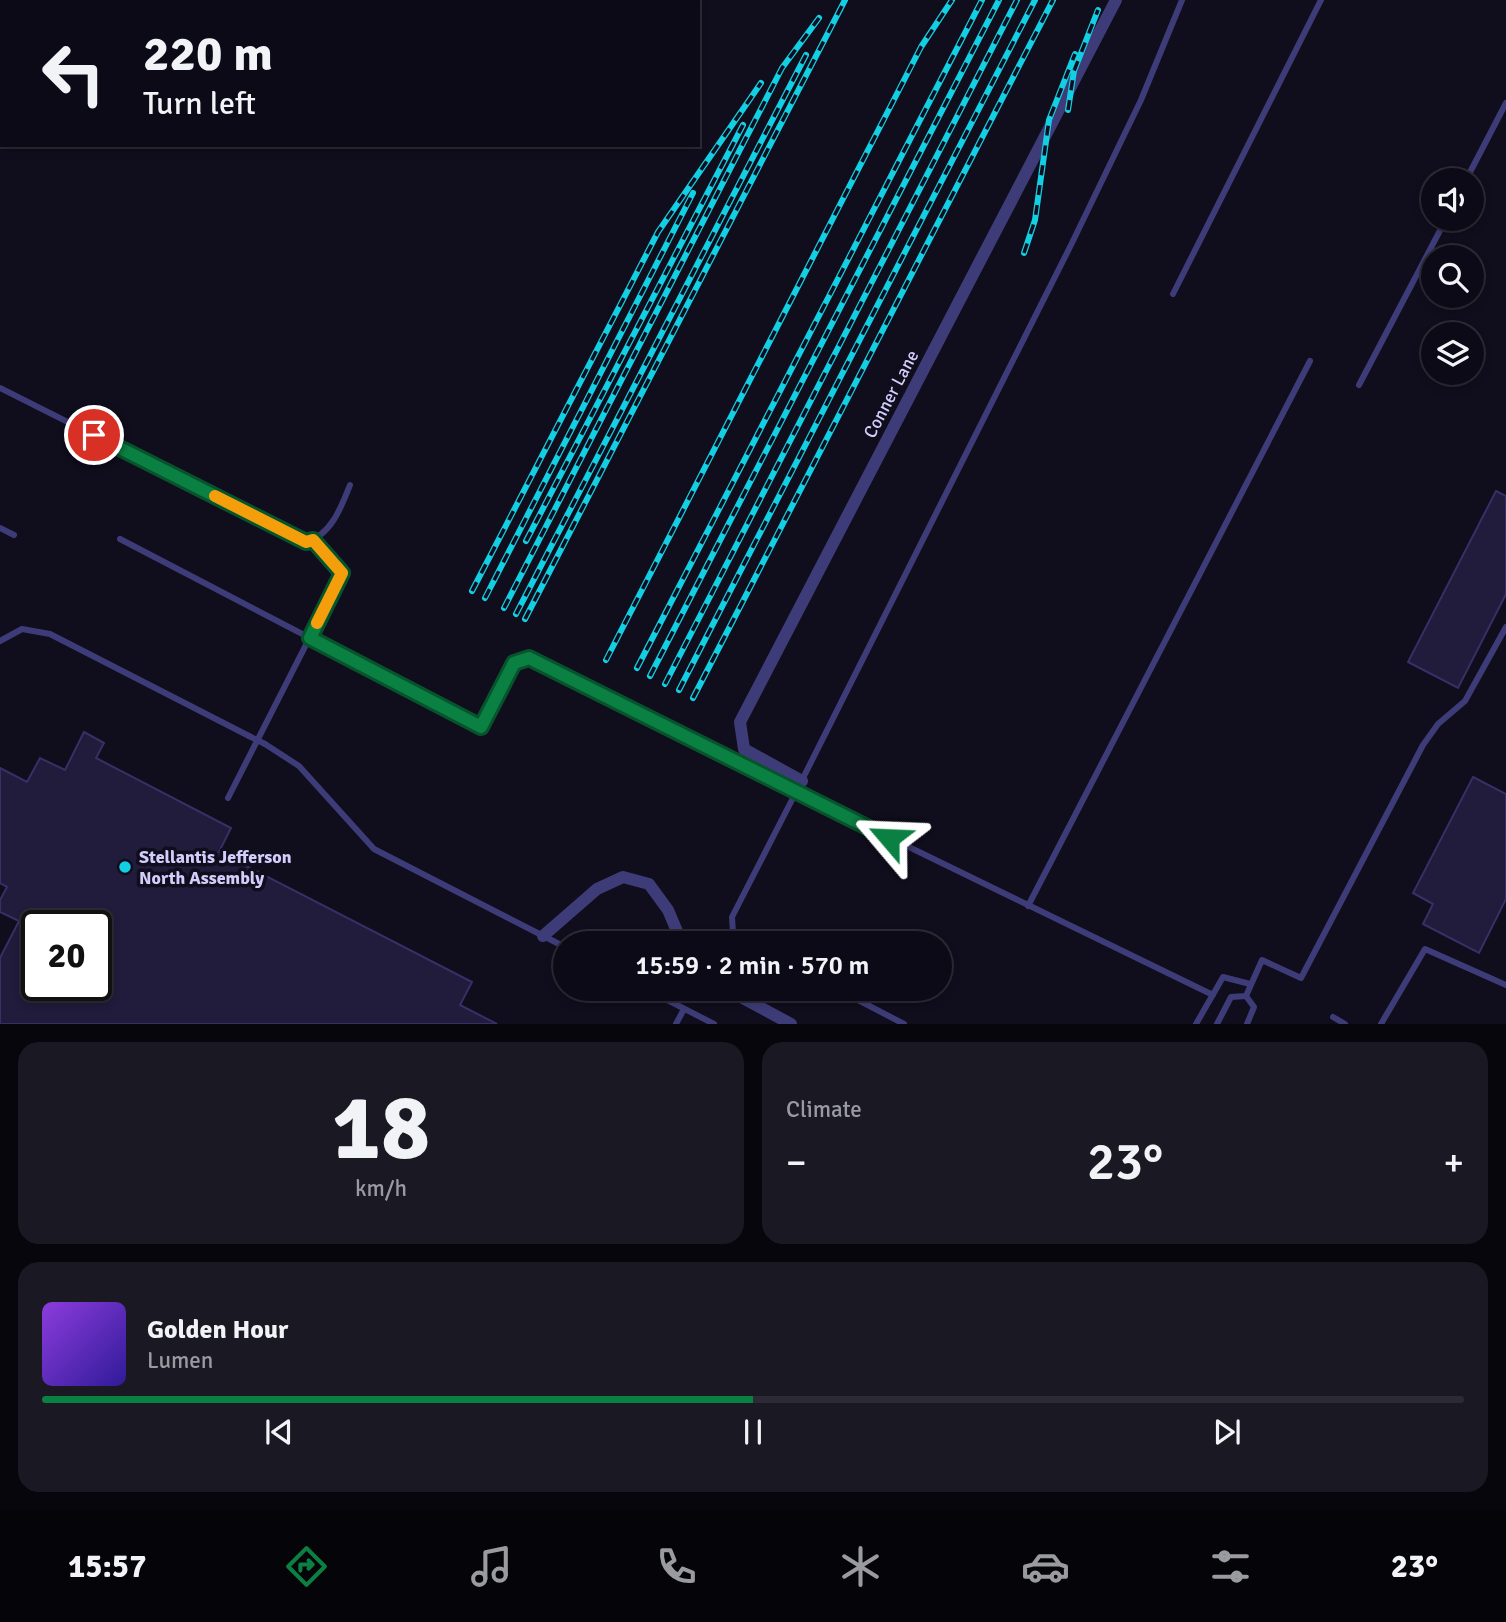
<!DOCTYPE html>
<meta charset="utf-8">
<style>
:root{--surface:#0c0a16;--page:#1a1823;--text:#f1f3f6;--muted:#9a9aa1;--line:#2c2b35;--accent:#0b8043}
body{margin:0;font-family:Signika,sans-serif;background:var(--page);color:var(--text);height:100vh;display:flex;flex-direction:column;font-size:26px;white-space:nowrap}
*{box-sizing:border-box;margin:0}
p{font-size:23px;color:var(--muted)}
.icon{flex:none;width:38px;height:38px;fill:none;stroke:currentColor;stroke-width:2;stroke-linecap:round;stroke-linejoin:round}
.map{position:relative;height:1024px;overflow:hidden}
.details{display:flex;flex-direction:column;gap:18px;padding:18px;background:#07060c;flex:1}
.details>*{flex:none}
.guide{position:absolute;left:0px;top:0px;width:700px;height:147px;box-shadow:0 4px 10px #0003,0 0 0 2px var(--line);background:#0c0a16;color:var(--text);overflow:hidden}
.buttons{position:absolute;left:1421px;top:168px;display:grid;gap:14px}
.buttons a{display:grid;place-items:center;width:63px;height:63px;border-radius:50%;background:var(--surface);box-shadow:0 4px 10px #0003,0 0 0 2px var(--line);font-size:35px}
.speed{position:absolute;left:21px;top:910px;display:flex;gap:14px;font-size:35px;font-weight:700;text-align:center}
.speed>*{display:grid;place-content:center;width:91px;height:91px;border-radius:50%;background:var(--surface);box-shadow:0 4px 10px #0003,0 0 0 2px var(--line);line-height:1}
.speed .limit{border:4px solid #111;border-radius:10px;background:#fff;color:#111}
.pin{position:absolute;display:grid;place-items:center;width:60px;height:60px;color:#fff;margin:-30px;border:4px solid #fff;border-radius:50%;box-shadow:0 2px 7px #0007}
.me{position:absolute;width:77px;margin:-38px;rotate:296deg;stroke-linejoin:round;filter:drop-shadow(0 0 5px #0008)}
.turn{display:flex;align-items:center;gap:24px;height:147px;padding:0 28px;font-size:32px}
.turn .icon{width:91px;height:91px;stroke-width:2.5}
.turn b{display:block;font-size:49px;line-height:60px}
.big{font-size:52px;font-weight:600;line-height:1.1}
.details .widget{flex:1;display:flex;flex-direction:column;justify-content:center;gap:10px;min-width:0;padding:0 24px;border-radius:21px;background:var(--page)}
.details .dial{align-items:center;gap:0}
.dial b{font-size:91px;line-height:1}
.song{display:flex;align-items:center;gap:21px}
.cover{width:84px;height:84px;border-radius:10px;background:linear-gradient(135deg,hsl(270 70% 55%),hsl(250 70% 35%))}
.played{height:7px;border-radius:4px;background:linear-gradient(90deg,var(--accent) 50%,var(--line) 50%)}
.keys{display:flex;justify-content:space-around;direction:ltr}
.heat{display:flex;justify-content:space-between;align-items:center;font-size:38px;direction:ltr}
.details .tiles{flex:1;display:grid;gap:18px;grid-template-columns:1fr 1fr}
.widget:last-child{grid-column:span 2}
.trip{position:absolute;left:553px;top:931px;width:399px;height:70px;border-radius:35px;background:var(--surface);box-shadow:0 4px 10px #0003,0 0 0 2px var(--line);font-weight:600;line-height:70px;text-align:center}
.tabs{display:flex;height:112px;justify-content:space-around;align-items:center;background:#050409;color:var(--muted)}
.tabs .icon{width:49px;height:49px}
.tabs .on{color:var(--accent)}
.tabs b{font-size:32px;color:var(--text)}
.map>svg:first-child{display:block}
.building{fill:#211b3c;stroke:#392f66;stroke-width:2;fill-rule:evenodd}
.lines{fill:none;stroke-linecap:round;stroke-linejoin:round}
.lane{stroke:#3e3c78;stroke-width:6}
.street{stroke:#3e3c78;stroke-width:12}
.rail-casing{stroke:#12cfe3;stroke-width:6}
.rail{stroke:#100d1d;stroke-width:3.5;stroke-dasharray:10;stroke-linecap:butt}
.lane-bridge{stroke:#3e3c78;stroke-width:6}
.route-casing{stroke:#07532c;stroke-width:18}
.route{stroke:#0b8043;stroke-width:12}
.slow{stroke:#f59e0b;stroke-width:12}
.poi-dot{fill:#12cfe3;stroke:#100d1d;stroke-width:2.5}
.labels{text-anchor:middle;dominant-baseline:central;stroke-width:7;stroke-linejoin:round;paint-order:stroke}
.street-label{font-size:18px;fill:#d2cdfb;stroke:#100d1d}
.poi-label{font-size:18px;font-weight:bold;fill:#d2cdfb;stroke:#100d1d;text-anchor:start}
</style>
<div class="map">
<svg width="1506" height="1024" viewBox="0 0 1506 1024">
<rect width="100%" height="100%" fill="#100d1d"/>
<path class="building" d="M1496 491 1506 496V594L1458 688 1408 662Z
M84 732 104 743 96 758 231 828 219 852 472 982 460 1005 497 1024H0V958L19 921 0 912V900L7 887 0 883V768L27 782 40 758 65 770ZM37 926H96V985H37Z
M1473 777 1506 794V899L1479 953 1423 924 1433 904 1413 893Z"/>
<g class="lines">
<path class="lane" d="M1466 180 1506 103
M1173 294 1321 0
M1359 385 1446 219
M0 388 306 542C331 535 341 508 350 485
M0 528 14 535
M120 539 481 727 514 663 529 658 796 792 1071 245 1141 100 1182 0
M0 641 22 629 50 634 249 736
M265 744 299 766 374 849 565 947
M228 798 342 574 313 540
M1028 906 1310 361
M739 943 733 933 732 917 796 792 1213 995
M646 989 714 1024
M837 989 904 1024
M1246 996 1262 960 1301 978 1423 745 1438 724 1465 701 1506 627
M1246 996 1254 1007 1247 1024
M1333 1017 1345 1024
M676 1024 684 1009
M1196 1024 1223 977 1250 984
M1217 1024 1231 997 1246 996
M1381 1024 1425 949 1506 985"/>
<path class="street" d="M802 781 744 749 740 722 1116 0
M543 936 597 889 623 877 649 884 668 910 682 943
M726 989 791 1024"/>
<defs>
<path id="rail" d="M53 2 54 0
M0 105 2 102
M1068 110 1074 71 1098 10
M1024 253 1035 220 1049 120 1075 54
M526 541 743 125
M472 591 658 232 761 83
M485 598 693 193
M504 608 782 68 819 18
M516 614 806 55
M525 619 845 0
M606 660 921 47 952 0
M637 668 982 0
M650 676 999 0
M665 684 1017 0
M679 690 1035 0
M693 698 1053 0"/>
</defs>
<use href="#rail" class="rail-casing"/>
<use href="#rail" class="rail"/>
<path class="lane-bridge" d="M249 736 265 744"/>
</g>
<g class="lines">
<defs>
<path id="route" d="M94 435 306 542 313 540 342 573 310 638 481 727 514 663 529 658 889 838"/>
</defs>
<use href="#route" class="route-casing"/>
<use href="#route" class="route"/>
<path class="slow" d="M215 496 306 542 313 540 342 573 317 623"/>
</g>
<circle class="poi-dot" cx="125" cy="867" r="7"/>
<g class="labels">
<g class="street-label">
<text transform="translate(891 394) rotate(-62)">Conner Lane</text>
</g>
<g class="poi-label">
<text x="139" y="857">Stellantis Jefferson<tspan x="139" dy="21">North Assembly</tspan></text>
</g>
</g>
</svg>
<div class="buttons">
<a><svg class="icon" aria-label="sound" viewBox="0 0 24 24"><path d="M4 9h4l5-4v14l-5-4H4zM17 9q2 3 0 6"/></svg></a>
<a><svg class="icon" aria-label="search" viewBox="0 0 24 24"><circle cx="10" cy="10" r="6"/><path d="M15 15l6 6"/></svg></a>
<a><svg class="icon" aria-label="layers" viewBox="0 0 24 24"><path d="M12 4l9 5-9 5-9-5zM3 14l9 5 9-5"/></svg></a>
</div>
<div class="speed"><div class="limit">20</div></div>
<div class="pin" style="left:94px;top:435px;background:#d93025"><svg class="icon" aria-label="arrive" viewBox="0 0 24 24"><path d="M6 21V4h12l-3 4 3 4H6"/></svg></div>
<svg class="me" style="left:889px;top:838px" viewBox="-20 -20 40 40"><path d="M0-17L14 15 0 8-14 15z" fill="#0b8043" stroke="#fff" stroke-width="4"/></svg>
<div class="trip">15:59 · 2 min · 570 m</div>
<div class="guide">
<div class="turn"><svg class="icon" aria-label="left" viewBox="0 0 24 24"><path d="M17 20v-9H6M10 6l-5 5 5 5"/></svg><div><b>220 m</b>Turn left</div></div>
</div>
</div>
<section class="details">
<div class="tiles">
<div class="widget dial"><b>18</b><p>km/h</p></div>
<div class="widget"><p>Climate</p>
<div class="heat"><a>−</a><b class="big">23°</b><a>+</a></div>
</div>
<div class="widget">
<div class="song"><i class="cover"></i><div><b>Golden Hour</b><p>Lumen</p></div></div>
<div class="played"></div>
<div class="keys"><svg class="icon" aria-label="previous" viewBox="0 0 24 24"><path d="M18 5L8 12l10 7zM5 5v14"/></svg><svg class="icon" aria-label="pause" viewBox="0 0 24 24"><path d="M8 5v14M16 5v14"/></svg><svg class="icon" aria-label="next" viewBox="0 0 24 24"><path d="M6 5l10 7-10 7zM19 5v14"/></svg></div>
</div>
</div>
</section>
<nav class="tabs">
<b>15:57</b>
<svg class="icon on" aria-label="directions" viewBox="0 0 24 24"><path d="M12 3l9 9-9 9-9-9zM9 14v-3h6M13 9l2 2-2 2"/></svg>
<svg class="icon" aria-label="music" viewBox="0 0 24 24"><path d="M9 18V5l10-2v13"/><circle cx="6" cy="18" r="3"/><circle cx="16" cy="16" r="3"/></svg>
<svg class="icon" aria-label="phone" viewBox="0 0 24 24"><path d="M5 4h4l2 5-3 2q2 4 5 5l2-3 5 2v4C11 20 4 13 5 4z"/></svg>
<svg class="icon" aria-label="climate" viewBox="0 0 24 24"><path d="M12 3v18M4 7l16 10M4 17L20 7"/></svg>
<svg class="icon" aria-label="car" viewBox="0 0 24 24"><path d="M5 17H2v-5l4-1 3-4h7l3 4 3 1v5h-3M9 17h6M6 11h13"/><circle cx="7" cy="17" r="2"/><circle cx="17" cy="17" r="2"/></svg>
<svg class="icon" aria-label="filters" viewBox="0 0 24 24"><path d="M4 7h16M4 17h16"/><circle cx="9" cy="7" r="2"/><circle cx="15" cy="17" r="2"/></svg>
<b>23°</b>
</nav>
